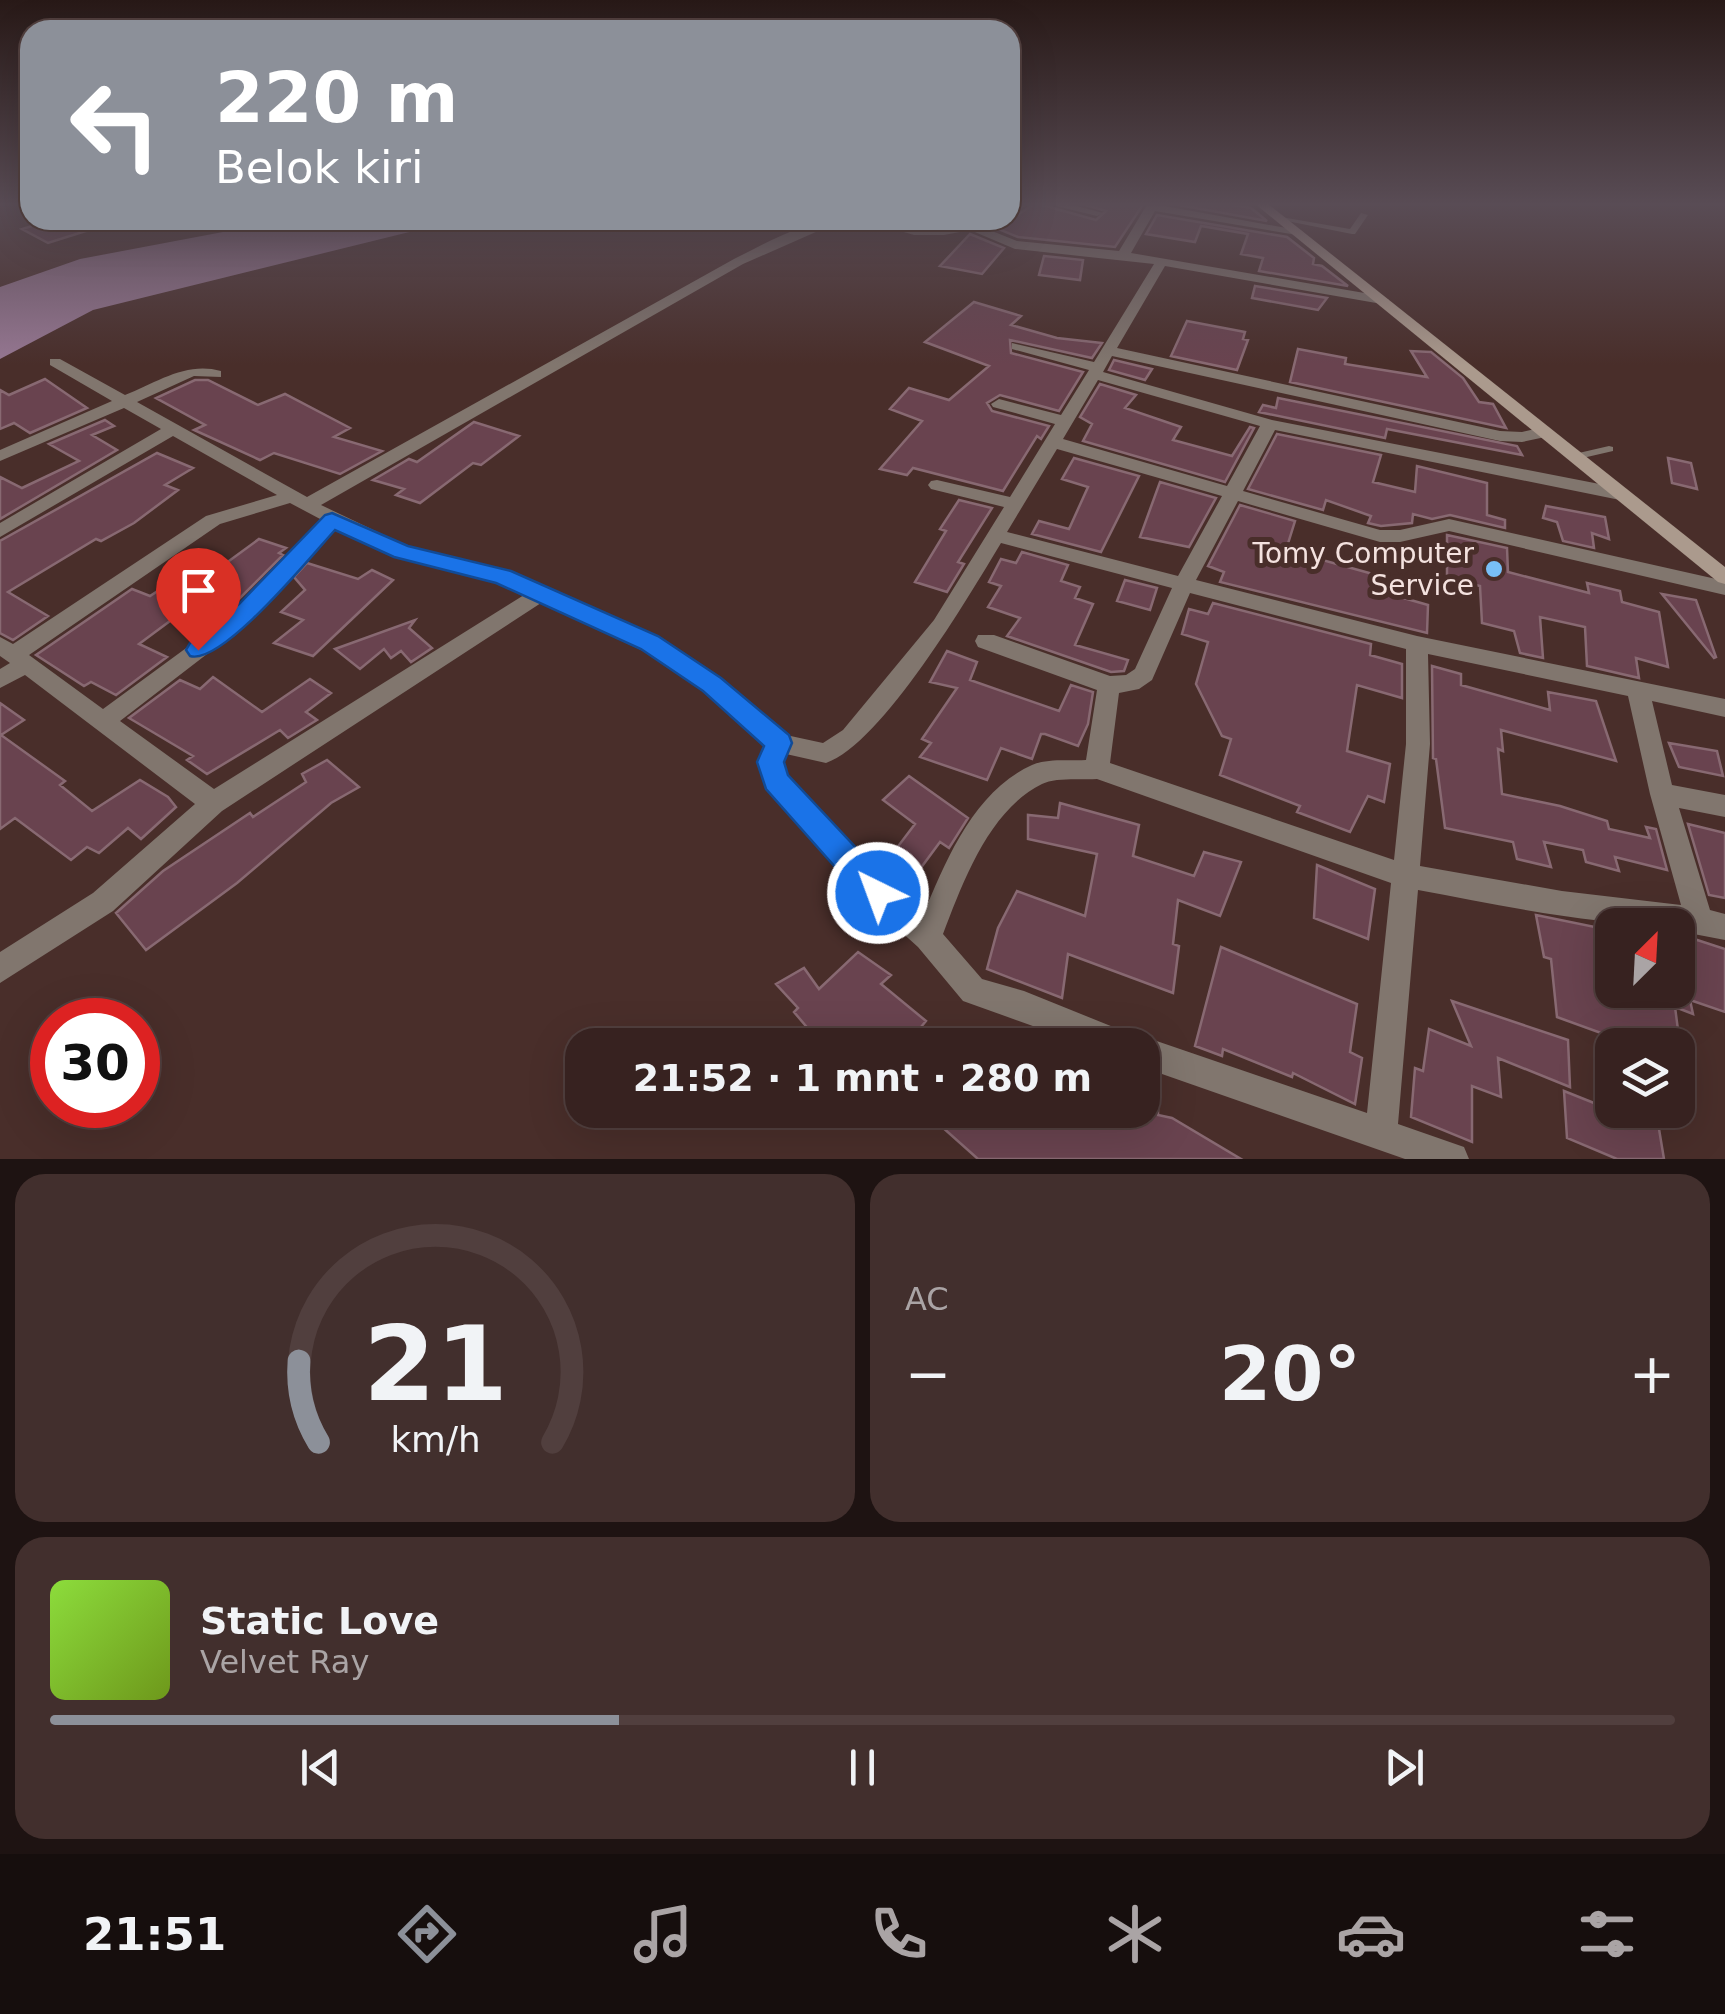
<!DOCTYPE html>
<html lang="id">
<meta charset="utf-8">
<style>
:root{--surface:#372220;--page:#422f2d;--text:#f1f3f6;--muted:#aaa4a5;--line:#513f3e;--accent:#8c9099}
body{margin:0;font-family:"DejaVu Sans",sans-serif;background:var(--page);color:var(--text);height:100vh;display:flex;flex-direction:column;font-size:38px;white-space:nowrap}
*{box-sizing:border-box;margin:0}
p{font-size:32px;color:var(--muted)}
.icon{flex:none;width:55px;height:55px;fill:none;stroke:currentColor;stroke-width:2;stroke-linecap:round;stroke-linejoin:round}
.map{position:relative;height:1159px;overflow:hidden}
.sheet{display:flex;flex-direction:column;gap:15px;padding:15px;background:#1e1312;flex:1}
.sheet>*{flex:none}
.banner{position:absolute;left:20px;top:20px;width:1000px;height:210px;border-radius:30px;box-shadow:0 10px 40px #0002,0 0 0 2px var(--line);background:#8c9099;color:#fff;overflow:hidden}
.needle{width:65px;rotate:24deg}
.tools{position:absolute;left:1595px;top:908px;display:grid;gap:20px}
.tools a{display:grid;place-items:center;width:100px;height:100px;border-radius:20px;background:var(--surface);box-shadow:0 10px 40px #0002,0 0 0 2px var(--line);font-size:50px}
.speed{position:absolute;left:30px;top:998px;display:flex;gap:20px;font-size:50px;font-weight:700;text-align:center}
.speed>*{display:grid;place-content:center;width:130px;height:130px;border-radius:50%;background:var(--surface);box-shadow:0 10px 40px #0002,0 0 0 2px var(--line);line-height:1}
.speed .limit{border:15px solid #d22;background:#fff;color:#111}
.pin{position:absolute;display:grid;place-items:center;width:85px;height:85px;color:#fff;margin:-102px -42px;border-radius:50% 50% 50% 0;rotate:-45deg;box-shadow:0 0 10px #0007}
.pin .icon{rotate:45deg}
.me{position:absolute;width:110px;margin:-55px;rotate:318deg;stroke-linejoin:round;filter:drop-shadow(0 0 8px #0008)}
.turn{display:flex;align-items:center;gap:35px;height:210px;padding:0 30px;font-size:45px}
.turn .icon{width:130px;height:130px;stroke-width:2.5}
.turn b{display:block;font-size:70px;line-height:85px}
.big{font-size:75px;font-weight:600;line-height:1.1}
.sheet .card{flex:1;display:flex;flex-direction:column;justify-content:center;gap:15px;min-width:0;padding:0 35px;border-radius:30px;background:var(--page)}
.sheet .dial{align-items:center;gap:0}
.dial svg{height:260px;overflow:visible;fill:none;stroke:var(--line);stroke-width:7;stroke-linecap:round;text-anchor:middle}
.dial text{fill:var(--text);stroke:none}
.song{display:flex;align-items:center;gap:30px}
.cover{width:120px;height:120px;border-radius:15px;background:linear-gradient(135deg,hsl(90 70% 55%),hsl(80 70% 35%))}
.played{height:10px;border-radius:5px;background:linear-gradient(90deg,var(--accent) 35%,var(--line) 35%)}
.keys{display:flex;justify-content:space-around;direction:ltr}
.heat{display:flex;justify-content:space-between;align-items:center;font-size:55px;direction:ltr}
.sheet .tiles{flex:1;display:grid;gap:15px;grid-template-columns:1fr 1fr}
.card:last-child{grid-column:span 2}
.trip{position:absolute;left:565px;top:1028px;width:595px;height:100px;border-radius:30px;background:var(--surface);box-shadow:0 10px 40px #0002,0 0 0 2px var(--line);font-weight:600;line-height:100px;text-align:center}
.menu{display:flex;height:160px;justify-content:space-around;align-items:center;background:#160e0d;color:var(--muted)}
.menu .icon{width:70px;height:70px}
.menu .selected{color:var(--accent)}
.menu b{font-size:45px;color:var(--text)}
.map>svg:first-child{display:block}
.water{fill:#967792}
.building{fill:#69434f;stroke:#886972;stroke-width:2.5}
.lines{fill:none;stroke-linecap:round;stroke-linejoin:round}
.lane{fill:#81766e;fill-rule:evenodd}
.street{fill:#81766e;fill-rule:evenodd}
.secondary{fill:#ab9a8d;fill-rule:evenodd}
.route{fill:#1a73e8;stroke:#114b97;stroke-width:2.5}
.poi-dot{fill:#78bff7;stroke:#492e2a;stroke-width:4}
.labels{text-anchor:middle;dominant-baseline:central;stroke-width:10;stroke-linejoin:round;paint-order:stroke}
.poi-label{font-size:28px;fill:#f4e2df;stroke:#492e2a;text-anchor:end}
</style>
<div class="map">
<svg width="1725" height="1159" viewBox="0 0 1725 1159">
<rect width="100%" height="100%" fill="#492e2a"/>
<path class="water" d="M287 220H458L93 310 0 359V287L80 259Z"/>
<path class="building" d="M1035 203 1096 220 1106 211 1079 203H1144L1115 247 1018 237 991 226 999 220H1010Z
M1168 203H1222L1251 208 1267 221Z
M1157 215 1287 237 1314 258 1313 264 1322 266 1348 286 1259 271 1263 258 1241 254 1248 234 1201 226 1195 242 1146 234Z
M52 220H108V224L48 243 22 229Z
M970 234 1004 248 982 274 940 266Z
M1044 256 1083 260 1080 280 1039 275Z
M1255 286 1327 298 1318 310 1252 298Z
M974 302 1021 316 1011 325 1057 338 1102 343 1092 358 1010 340 1011 353 1083 372 1059 411 1000 395 987 403 992 411 1049 426 1041 439 1037 436 1003 491 913 468 907 475 880 469 922 421 890 409 909 388 949 400 989 366 925 342Z
M1187 321 1245 332 1243 339 1248 340 1237 370 1171 356Z
M1298 349 1346 358 1345 364 1427 377 1411 351 1431 352 1463 378 1479 402 1493 404 1506 428 1290 382Z
M1114 360 1152 369 1145 380 1109 370Z
M45 379 87 408 30 433 14 423 0 429V390L9 395Z
M195 380H208L258 405 285 394 350 428 334 437 382 451 340 474 274 453 260 460 194 430 205 425 156 398Z
M1100 384 1136 395 1125 408 1181 427 1173 440 1232 456 1250 427 1254 428 1225 482 1083 441 1092 424 1080 417Z
M1278 398 1517 446 1522 455 1387 429 1385 438 1259 412 1263 405 1276 408Z
M105 420 114 426 92 435 117 450 0 519V477L22 488 79 461 49 444Z
M474 422 519 436 481 465 473 463 420 503 396 495 404 489 373 480 409 459 417 462Z
M1277 434 1381 455 1373 482 1415 492 1417 466 1487 483V515L1505 520V528L1450 515 1432 519 1413 514 1412 523 1381 526 1368 523 1371 516 1326 500 1323 510 1248 489Z
M157 453 193 468 165 485 178 490 134 523 101 541 96 539 8 592 48 616 13 640 0 633V541Z
M1074 458 1139 476 1101 552 1032 534 1039 521 1069 529 1088 487 1062 479Z
M1668 458 1691 463 1697 489 1672 483Z
M1160 482 1216 498 1189 547 1140 537Z
M959 500 992 508 958 562 964 564 947 592 915 582 946 531 940 529Z
M1240 505 1295 521 1286 550 1380 576 1379 591 1428 605 1427 633 1220 582 1224 572 1208 566Z
M1546 506 1605 517 1609 539 1592 533 1594 548 1563 541 1557 522 1543 518Z
M1447 535 1507 548 1508 572 1589 593 1587 583 1620 591 1622 602 1659 612 1668 667 1636 658 1639 678 1587 666 1585 627 1540 617 1543 658 1520 653 1514 631 1482 623 1480 586 1447 578Z
M259 539 286 548 279 553 283 555 240 598 229 594 212 607 197 601 139 644 167 657 116 695 91 682 84 686 36 655 132 589 150 596 202 562 218 569Z
M1022 552 1068 565 1061 581 1080 587 1075 598 1093 604 1075 645 1128 660 1124 671 1111 672 1007 636 1020 618 988 607 1001 586 989 582 1001 559 1016 563Z
M307 563 358 579 372 570 393 580 313 656 274 643 303 620 281 612 305 590 294 577Z
M1125 580 1157 588 1150 610 1117 601Z
M1662 594 1696 600 1716 657 1714 658Z
M1213 603 1371 644 1370 655 1402 664V698L1357 685 1347 751 1390 764 1384 802 1368 796 1350 832 1297 812 1300 806 1220 775 1231 739 1222 736 1196 684 1208 642 1182 634 1189 609 1208 614Z
M415 620 409 628 432 648 411 662 401 651 391 658 384 649 360 669 335 649Z
M947 651 977 662 970 680 1059 711 1071 685 1093 692 1088 724 1078 746 1045 734H1041L1032 759 1001 748 987 780 920 757 931 743 922 739 957 688 930 682Z
M1432 666 1461 674V685L1550 710 1548 692 1596 701 1616 761 1501 730 1503 751 1498 749 1502 794 1560 806 1607 821 1609 829 1650 838 1646 827 1656 829 1667 870 1615 857 1619 871 1586 862 1583 850 1544 842 1551 867 1517 859 1513 842 1445 828 1436 759 1433 758Z
M213 677 262 712 310 679 331 693 306 712 317 720 288 738 280 730 207 774 187 760 193 756 129 718 180 680 200 689Z
M0 703 24 720 1 735 65 781 60 785 92 811 140 780 168 797 176 807 141 839 128 828 99 853 87 847 71 860 15 818 0 829Z
M1669 743 1717 751 1723 776 1679 767Z
M327 760 359 787 331 803 237 883 146 950 116 913 163 871 250 813 253 817 306 782 302 774Z
M909 776 968 818 949 848 940 842 903 892 880 870 915 824 883 800Z
M1060 803 1139 825 1133 856 1194 876 1204 852 1241 862 1220 916 1178 900 1173 944 1179 946 1173 993 1068 954 1062 998 987 969 998 928 1017 891 1085 916 1097 854 1028 839V815L1058 818Z
M1688 824 1725 833V898L1709 895Z
M1317 865 1375 889 1368 939 1314 918Z
M1536 915 1595 927 1610 990H1678V941L1693 946 1691 938 1725 949V1012L1690 1000 1693 1014 1675 1007 1680 1045H1634L1557 1017 1551 959 1544 957Z
M1221 947 1357 1004 1350 1052 1362 1058 1355 1104 1293 1073 1292 1077 1223 1049 1222 1056 1195 1046Z
M858 952 891 975 881 984 926 1021 906 1045H822L794 1012 798 1008 776 984 804 968 819 989Z
M1452 1001 1568 1040 1570 1087 1498 1058 1501 1097 1472 1086V1142L1411 1117 1415 1068 1423 1071 1429 1029 1471 1046Z
M1564 1091 1659 1129 1664 1159H1617L1567 1138Z
M923 1110H1158V1115L1172 1118 1241 1159H978Z"/>
<g class="lines">
<path class="lane" d="M1361 213 1368 215 1355 234H1352L1277 219 1281 217 1350 229Z
M1609 446 1613 447V451L1574 460 1569 457 1570 455Z"/>
<path class="street" d="M1017 203H1032L1010 213V206Z
M1044 203H1065L1103 213 1097 216Z
M1148 203 1303 231 1297 235 1155 211 1131 253 1382 296 1389 300 1382 304 1165 266 1117 348 1500 431 1522 432 1544 427 1552 432 1550 436 1522 442 1500 441 1112 356 1103 372 1272 420 1620 488 1629 494 1620 500 1275 430 1243 491 1380 530H1400L1449 519 1725 581V595L1449 531 1400 542H1380L1238 501 1196 580 1417 636 1725 699V717L1652 701 1672 785 1725 795V817L1679 808 1710 910 1725 914V940L1678 931V925C1589 925 1504 906 1418 890L1398 1124 1464 1147 1469 1159H1405L1142 1067V1045H1086L963 1001 918 947 868 902 767 788 758 762 766 746 704 691 658 658 541 603 222 811 113 911 0 983V952L93 893 195 804 25 675 0 688V669L10 663 0 656V637L13 644 206 516 277 495 173 436 0 537V523L161 429 124 408 0 461V450L112 401 50 365V359H60L125 395C157 382 187 361 221 371V377L194 376 137 402 307 497 734 259C768 242 805 220 843 220L743 264 321 505 407 546 510 572 674 646 720 679 786 735 823 743 843 730 934 620 1004 507 931 489 928 485 931 481 937 480 1010 497 1055 424 993 407 991 404 999 399 1061 415 1089 370 1012 349V343L1094 362 1154 264 1015 249 970 230 944 235H914L863 220 929 228 995 220 982 227 1017 241 1119 251ZM1098 380 1260 426 1227 486 1063 439ZM1057 449 1222 496 1178 576 1007 532ZM290 503 322 520 223 621 103 709 29 655 220 524ZM336 527 394 556 497 582 524 595 214 789 120 721 237 631ZM1001 543 1172 588 1135 669 1126 675 1110 676 994 635H978L975 641 978 647 1097 690 1086 760C1070 761 1047 758 1032 765 974 791 946 860 923 915L888 884 787 776 782 762 786 754 826 763C882 744 969 596 1001 543ZM1190 593 1406 649V744L1394 860 1110 763 1119 693 1139 689 1152 680ZM1428 654 1628 696 1650 794 1681 905 1562 891 1420 866 1430 744ZM1097 779 1391 883 1367 1113 1142 1036 1138 1037 1024 991 982 979 943 934C963 882 989 810 1042 784 1055 777 1081 780 1097 779Z"/>
<path class="secondary" d="M1254 203H1267L1725 567V584L1718 582Z"/>
</g>
<linearGradient id="sky" x2="0" y2="1"><stop stop-color="#281917"/><stop offset="0.56" stop-color="#594c55"/><stop offset="1" stop-color="#594c55" stop-opacity="0"/></linearGradient>
<rect width="1725" height="365" fill="url(#sky)"/>
<path class="route" d="M332 513 408 546 511 571 658 636 721 678 789 735 792 743 784 762 788 775 889 883 894 893 889 903 878 908 867 903 766 789 757 762 764 746 703 691 641 649 496 583 394 557 335 530C312 555 222 666 190 656L186 650 190 643 239 604 325 515Z"/>
<circle class="poi-dot" cx="1494" cy="569" r="10"/>
<g class="labels">
<g class="poi-label">
<text x="1474" y="553">Tomy Computer<tspan x="1474" dy="32">Service</tspan></text>
</g>
</g>
</svg>
<div class="tools">
<a><svg class="needle" viewBox="-14 -14 28 28"><path d="M0-13l5 13h-10z" fill="#e53935"/><path d="M0 13l5-13h-10z" fill="#aaa4a5"/></svg></a>
<a><svg class="icon" aria-label="layers" viewBox="0 0 24 24"><path d="M12 4l9 5-9 5-9-5zM3 14l9 5 9-5"/></svg></a>
</div>
<div class="speed"><div class="limit">30</div></div>
<div class="pin" style="left:198px;top:650px;background:#d93025"><svg class="icon" aria-label="arrive" viewBox="0 0 24 24"><path d="M6 21V4h12l-3 4 3 4H6"/></svg></div>
<svg class="me" style="left:878px;top:893px" viewBox="-20 -20 40 40"><circle r="17" fill="#1a73e8" stroke="#fff" stroke-width="3"/><path d="M0-11L8 9 0 5-8 9z" fill="#fff"/></svg>
<div class="trip">21:52 · 1 mnt · 280 m</div>
<div class="banner">
<div class="turn"><svg class="icon" aria-label="left" viewBox="0 0 24 24"><path d="M17 20v-9H6M10 6l-5 5 5 5"/></svg><div><b>220 m</b>Belok kiri</div></div>
</div>
</div>
<section class="sheet">
<div class="tiles">
<div class="card dial"><svg viewBox="0 0 100 80">
<path d="M14 69A42 42 0 1 1 86 69"/>
<path d="M14 69A42 42 0 0 1 8 44" stroke="#8c9099"/>
<text x="50" y="56" font-size="32" font-weight="700">21</text>
<text x="50" y="72" font-size="11">km/h</text>
</svg></div>
<div class="card"><p>AC</p>
<div class="heat"><a>−</a><b class="big">20°</b><a>+</a></div>
</div>
<div class="card">
<div class="song"><i class="cover"></i><div><b>Static Love</b><p>Velvet Ray</p></div></div>
<div class="played"></div>
<div class="keys"><svg class="icon" aria-label="previous" viewBox="0 0 24 24"><path d="M18 5L8 12l10 7zM5 5v14"/></svg><svg class="icon" aria-label="pause" viewBox="0 0 24 24"><path d="M8 5v14M16 5v14"/></svg><svg class="icon" aria-label="next" viewBox="0 0 24 24"><path d="M6 5l10 7-10 7zM19 5v14"/></svg></div>
</div>
</div>
</section>
<nav class="menu">
<b>21:51</b>
<svg class="icon selected" aria-label="directions" viewBox="0 0 24 24"><path d="M12 3l9 9-9 9-9-9zM9 14v-3h6M13 9l2 2-2 2"/></svg>
<svg class="icon" aria-label="music" viewBox="0 0 24 24"><path d="M9 18V5l10-2v13"/><circle cx="6" cy="18" r="3"/><circle cx="16" cy="16" r="3"/></svg>
<svg class="icon" aria-label="phone" viewBox="0 0 24 24"><path d="M5 4h4l2 5-3 2q2 4 5 5l2-3 5 2v4C11 20 4 13 5 4z"/></svg>
<svg class="icon" aria-label="climate" viewBox="0 0 24 24"><path d="M12 3v18M4 7l16 10M4 17L20 7"/></svg>
<svg class="icon" aria-label="car" viewBox="0 0 24 24"><path d="M5 17H2v-5l4-1 3-4h7l3 4 3 1v5h-3M9 17h6M6 11h13"/><circle cx="7" cy="17" r="2"/><circle cx="17" cy="17" r="2"/></svg>
<svg class="icon" aria-label="filters" viewBox="0 0 24 24"><path d="M4 7h16M4 17h16"/><circle cx="9" cy="7" r="2"/><circle cx="15" cy="17" r="2"/></svg>
</nav>
